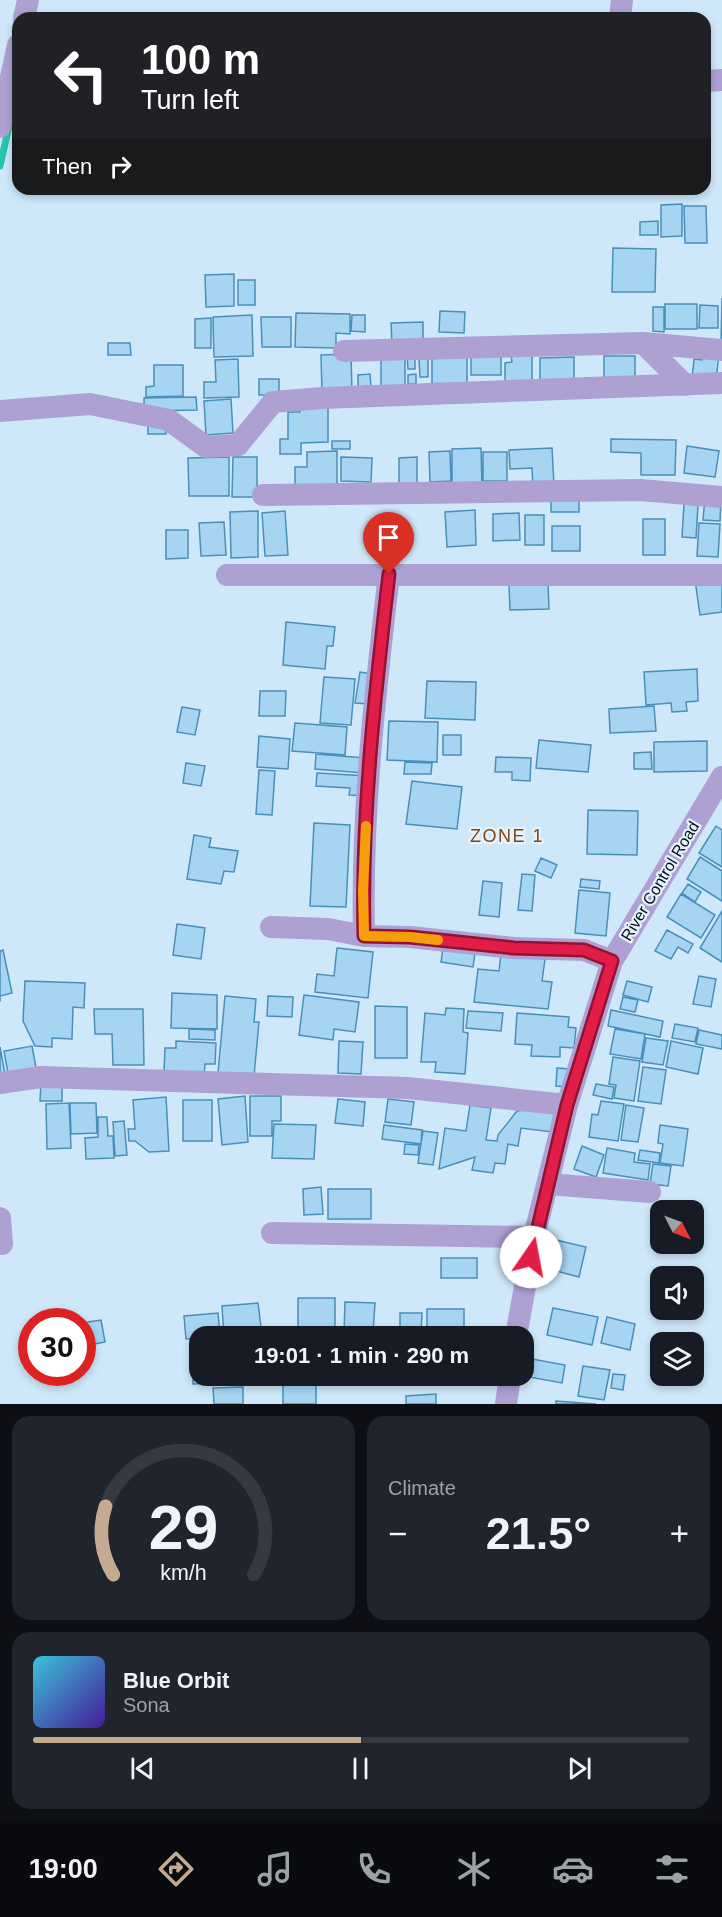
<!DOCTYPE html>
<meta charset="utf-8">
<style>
:root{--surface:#171b24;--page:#20242c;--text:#f1f3f6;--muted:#9ea1a6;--line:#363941;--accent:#c4aa91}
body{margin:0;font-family:Arial,sans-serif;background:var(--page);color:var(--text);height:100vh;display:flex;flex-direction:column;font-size:22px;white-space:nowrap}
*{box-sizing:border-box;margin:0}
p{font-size:20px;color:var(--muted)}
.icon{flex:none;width:33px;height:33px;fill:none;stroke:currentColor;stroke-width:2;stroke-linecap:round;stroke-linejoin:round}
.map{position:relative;height:1404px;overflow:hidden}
.panel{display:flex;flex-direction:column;gap:12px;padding:12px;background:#0d0f14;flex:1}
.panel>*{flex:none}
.guide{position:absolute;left:12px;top:12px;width:699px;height:183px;border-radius:18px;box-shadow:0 3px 9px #0003;background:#202124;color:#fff;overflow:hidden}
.needle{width:39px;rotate:132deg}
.tools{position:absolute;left:650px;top:1200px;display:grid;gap:12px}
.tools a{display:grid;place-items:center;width:54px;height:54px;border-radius:12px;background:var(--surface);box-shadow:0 3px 9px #0003;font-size:30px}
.speed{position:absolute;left:18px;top:1308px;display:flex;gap:12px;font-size:30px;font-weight:700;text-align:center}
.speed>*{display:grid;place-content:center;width:78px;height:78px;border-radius:50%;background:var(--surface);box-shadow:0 3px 9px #0003;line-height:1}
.speed .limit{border:9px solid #d22;background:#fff;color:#111}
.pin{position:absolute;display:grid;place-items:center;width:51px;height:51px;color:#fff;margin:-62px -26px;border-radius:50% 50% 50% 0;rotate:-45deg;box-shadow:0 0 6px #0007}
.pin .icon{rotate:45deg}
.me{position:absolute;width:66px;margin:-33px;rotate:12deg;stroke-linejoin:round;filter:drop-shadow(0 0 4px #0008)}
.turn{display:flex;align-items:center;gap:21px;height:126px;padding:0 30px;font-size:27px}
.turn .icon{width:78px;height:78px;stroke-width:2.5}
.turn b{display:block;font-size:42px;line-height:51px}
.then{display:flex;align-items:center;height:57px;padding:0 30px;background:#0003;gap:12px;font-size:22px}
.big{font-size:45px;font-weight:700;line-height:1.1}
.panel .tile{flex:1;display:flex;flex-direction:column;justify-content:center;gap:9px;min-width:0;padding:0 21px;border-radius:18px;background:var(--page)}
.panel .dial{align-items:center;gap:0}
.dial svg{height:156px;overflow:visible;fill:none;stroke:var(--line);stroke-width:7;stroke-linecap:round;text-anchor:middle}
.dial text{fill:var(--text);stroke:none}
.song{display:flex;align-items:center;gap:18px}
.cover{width:72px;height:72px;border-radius:9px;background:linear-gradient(135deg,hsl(190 70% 55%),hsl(260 70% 35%))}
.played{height:6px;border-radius:3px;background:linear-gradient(90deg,var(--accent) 50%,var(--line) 50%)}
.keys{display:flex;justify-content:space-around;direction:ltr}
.heat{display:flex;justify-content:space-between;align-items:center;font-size:33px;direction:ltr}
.panel .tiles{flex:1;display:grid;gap:12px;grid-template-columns:1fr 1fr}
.tile:last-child{grid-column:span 2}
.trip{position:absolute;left:189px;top:1326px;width:345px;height:60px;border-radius:18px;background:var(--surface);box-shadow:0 3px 9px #0003;font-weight:700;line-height:60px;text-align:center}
.dock{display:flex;height:96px;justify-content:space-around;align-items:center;background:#090b0e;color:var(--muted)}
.dock .icon{width:42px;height:42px}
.dock .on{color:var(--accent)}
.dock b{font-size:27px;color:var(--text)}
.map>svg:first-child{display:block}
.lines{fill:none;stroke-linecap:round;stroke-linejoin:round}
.stream{stroke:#24c7ab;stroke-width:7}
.building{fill:#a6d5f4;stroke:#4a8fb8;stroke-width:1.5}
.minor{stroke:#aea0d3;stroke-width:22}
.route-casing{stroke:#92132f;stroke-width:15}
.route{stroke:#e11d48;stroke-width:10}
.slow{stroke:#f59e0b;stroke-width:10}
.labels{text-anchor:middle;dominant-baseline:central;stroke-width:4.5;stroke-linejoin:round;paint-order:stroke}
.street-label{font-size:16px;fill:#000d19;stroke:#e6f3fd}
.neighbourhood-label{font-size:18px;letter-spacing:1.5px;fill:#7f4611;stroke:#e6f3fd}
</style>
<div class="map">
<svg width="722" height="1404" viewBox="0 0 722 1404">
<rect width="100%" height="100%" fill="#cee8fa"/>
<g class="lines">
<path class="stream" d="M0 166 9 126"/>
</g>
<path class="building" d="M682 204V236L661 237V205Z
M684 206H706L707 243H685Z
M658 221V235H640V222Z
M613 248 656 249 655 292H612Z
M234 274V306L206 307 205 275Z
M238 280H255V305H238Z
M722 298V342H721Z
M665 304H697V329H665Z
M700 305 718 306V328H699Z
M653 307H664V332L653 331Z
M440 311 465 312 464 333 439 332Z
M296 313 350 314V334L336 333V348L295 347Z
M252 315 253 356 214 357 213 317Z
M352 315H365V332L351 331Z
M261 317H291V347H262Z
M211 318V348H195V319Z
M423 322V344H392L391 323Z
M108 343H130L131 355H108Z
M432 350H467V384H432Z
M703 352 719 353 716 381 692 379 694 359 702 360Z
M471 353H501V375H471Z
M532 353V383L505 384V363L512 362 511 354Z
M351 354 352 393H322L321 355Z
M405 354V389H381V359Z
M407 355H415V369H408Z
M604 356H635V382H604Z
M574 357V382L540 383V358Z
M428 358V377H420L419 359Z
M238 359 239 397 204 398V382H216L215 360Z
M154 365H183V396L146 397V387L154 386Z
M370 374 371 386 358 387V375Z
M416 374V384H408V375Z
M259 379H279V395H259Z
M196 397 197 410 144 411V398Z
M231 399 233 433 206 435 204 401Z
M300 402H328V442L301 443V454H280V439H288V412H300Z
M148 423H166V434H148Z
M611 439 676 440 675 475H641V453L611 452Z
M332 441H350V449H332Z
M687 446 719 451 715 477 684 473Z
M481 448 482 486H452V449Z
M552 448 554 485 533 486 532 468 510 469 509 450Z
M337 451V485H295V467H307V452Z
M450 451 451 481 430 482 429 452Z
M483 452H507V481H483Z
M229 457V496H189L188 458Z
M233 457H257V497H232Z
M341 457 372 458 371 482 341 481Z
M417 457V485L399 486V458Z
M705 497 721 498 720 521 703 520Z
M551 499H579V512H551Z
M684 504 698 505 696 538 682 537Z
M475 510 476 545 447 547 445 512Z
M258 511V557L231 558 230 512Z
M285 511 288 555 265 556 262 513Z
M519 513 520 540 493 541V514Z
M525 515H544V545H525Z
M643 519H665V555H643Z
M224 522 226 555 201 556 199 523Z
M699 523 720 524 718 557 697 556Z
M552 526H580V551H552Z
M166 530H188V558L166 559Z
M722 579V612L700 615 695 580Z
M548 583 549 609 510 610 509 585Z
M286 622 335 627 333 646H327L325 669 283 665Z
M697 669 698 701 686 702 687 711 672 712 671 703 646 705 644 672Z
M360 672 372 674 368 704 355 703Z
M324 677 355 679 351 725 320 723Z
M427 681 476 682 475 720 425 718Z
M260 691H286L285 716H259Z
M654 706 656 731 610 733 609 709Z
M182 707 200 710 195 735 177 732Z
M389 721 438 722 437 762 387 760Z
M295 723 347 727 345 755 292 751Z
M443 735H461V755H443Z
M259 736 290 739 288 769 257 767Z
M539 740 591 745 588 772 536 768Z
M707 741V771L654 772V742Z
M651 752 652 769H634V753Z
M316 754 365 758 364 773 315 769Z
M496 757 531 758 530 781 512 780V772H495Z
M405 762 432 763 431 774H404Z
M186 763 205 766 201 786 183 783Z
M259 770 275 771 272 815 256 814Z
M317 773 368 776 366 796 349 795 350 788 316 786Z
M412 781 462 787 457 829 406 824Z
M588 810 638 811 637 855 587 854Z
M314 823 350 825 346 907 310 906Z
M716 826 722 830V867L699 853Z
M194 835 211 838 209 847 238 851 234 872 224 871 221 884 187 879Z
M700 857 722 871V901L687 879Z
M541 858 557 865 551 878 535 871Z
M522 874 535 875 532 911 518 910Z
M581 879 600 881 599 889 580 887Z
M483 881 502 883 499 917 479 915Z
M688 884 701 892 695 902 682 893Z
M579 890 610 893 606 936 575 933Z
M681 894 715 915 701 938 667 917Z
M722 911V962L700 948Z
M177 924 205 928 201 959 173 955Z
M667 930 693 944 688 953 678 947 671 959 655 951Z
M337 948 373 952 368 998 315 992 317 974 334 976Z
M443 948 475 953 473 967 441 962Z
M3 950 12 993 0 996V1002V951Z
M501 954 545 959 542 981 552 982 548 1009 474 1002 478 969 499 971Z
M699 976 716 979 711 1007 693 1004Z
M25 981 85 983 84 1008 73 1007 72 1039 52 1038V1047L35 1046 23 1021Z
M627 981 652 987 648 1002 623 995Z
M172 993 217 995V1029L171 1028Z
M304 995 359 1002 355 1032 334 1029 333 1040 299 1035Z
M225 996 256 999 254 1022H259L254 1076 218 1073Z
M268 996 293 997 292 1017 267 1016Z
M623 997 638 1000 635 1012 620 1009Z
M375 1006 407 1007V1058H375Z
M446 1008 464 1009 463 1032 468 1033 465 1074 435 1072 436 1062H421L425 1013 445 1015Z
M94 1009H143L144 1065H113L112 1034H95Z
M611 1010 663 1021 660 1037 608 1026Z
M468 1011 503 1013 501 1031 466 1028Z
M517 1013 569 1017 568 1027 576 1028 574 1048 560 1047V1057L531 1056 532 1045 515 1044Z
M675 1024 698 1028 695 1042 672 1038Z
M189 1029 215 1030V1040L189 1039Z
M615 1029 645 1034 641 1059 610 1054Z
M699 1030 722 1035V1049L696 1044Z
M646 1038 668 1041 663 1065 642 1062Z
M176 1041 216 1043 215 1064H205L204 1075 164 1073 165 1048H176Z
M339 1041 363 1042 361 1074 338 1073Z
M671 1041 703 1048 698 1074 666 1067Z
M32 1046 36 1068 8 1073 4 1051Z
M0 1047 5 1074 0 1075Z
M613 1057 640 1061 634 1101 614 1098 616 1085 609 1084Z
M643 1067 666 1070 661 1104 638 1101Z
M557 1068 569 1069 568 1087 556 1086Z
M41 1082 62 1083V1101H40Z
M596 1084 614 1087 612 1099 593 1095Z
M245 1096 248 1142 222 1145 218 1099Z
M250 1096H281V1121H272V1136H250Z
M166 1097 169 1151 149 1152 135 1141H129L128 1129H135L133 1100Z
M338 1099 365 1102 363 1126 335 1123Z
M388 1099 414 1102 411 1125 385 1122Z
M183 1100H212V1141H183Z
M601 1101 624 1104 618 1141 589 1137 592 1114 598 1115Z
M69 1103 71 1148 47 1149 46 1104Z
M70 1103H96L97 1133 71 1134Z
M470 1105 491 1108 486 1140 497 1141 498 1135 517 1111 555 1105 552 1132 521 1128 518 1146 508 1144 505 1164 495 1163 493 1173 472 1170 475 1157 439 1169 445 1128 466 1131Z
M626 1105 644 1108 638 1142 621 1140Z
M98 1117H107L108 1136H113L114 1158 86 1159 85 1138 98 1137Z
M124 1121 127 1155 115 1156 113 1122Z
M274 1124 316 1125 314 1159 272 1158Z
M384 1125 422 1130 421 1144 382 1139Z
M660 1125 688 1129 683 1166 660 1163 663 1144 658 1143Z
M423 1131 438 1133 433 1165 418 1163Z
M405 1144 419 1145 418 1155 404 1154Z
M582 1146 604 1155 596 1177 574 1169Z
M607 1148 635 1153 634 1162 650 1164 648 1180 603 1173Z
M640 1150 660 1153 659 1163 638 1160Z
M653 1164 671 1166 668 1186 650 1184Z
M321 1187 323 1214 304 1215 303 1189Z
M328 1189H371V1219H328Z
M556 1240 586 1247 579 1277 549 1269Z
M441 1258H477V1278H441Z
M298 1298H335V1335L298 1334Z
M345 1302 375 1303 373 1334 344 1333Z
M258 1303 262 1335 224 1336 222 1306Z
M553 1308 598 1317 592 1345 547 1335Z
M427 1309H464V1336H427Z
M218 1313 220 1336 186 1339 184 1316Z
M400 1313H422L421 1335H400Z
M607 1317 635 1324 630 1350 601 1343Z
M101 1320 105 1342 84 1346 82 1323Z
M532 1359 565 1365 562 1383 529 1377Z
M193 1364H200V1376H234V1382L193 1384Z
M583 1366 610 1370 604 1400 578 1396Z
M613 1374 625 1375 623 1390 611 1388Z
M337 1376H368L367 1382 336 1378Z
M444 1376H466V1378L444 1377Z
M477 1376H507L505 1386 476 1381Z
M283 1382H316V1404H283Z
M243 1387V1404H214L213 1388Z
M436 1394V1404H406V1396Z
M556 1401 596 1404H556Z"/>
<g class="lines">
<path class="minor" d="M24 18 28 0
M620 18 622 0
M705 81 722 80
M0 127 18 45
M643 343 722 350
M344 351 643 343 685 385
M0 411 90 404 169 420 206 447 238 445 273 402 323 398 722 383
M263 495 640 490 722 497
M227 575H722
M271 927 328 929 364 936 410 937 514 948 584 950 612 961
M364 936C361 815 375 694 389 574
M0 1083 41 1077 408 1088 567 1105
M548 1184 650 1192
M0 1218 2 1244
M272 1233 534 1237
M516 1336 534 1237 567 1105 612 961 722 777
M506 1404 510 1376"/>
</g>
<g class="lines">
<defs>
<path id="route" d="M389 574C375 694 361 815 364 936L410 937 514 948 584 950 612 961 567 1105 531 1257"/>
</defs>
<use href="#route" class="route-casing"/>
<use href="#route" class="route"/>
<path class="slow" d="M366 826 363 890 364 936 410 937 438 940"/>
</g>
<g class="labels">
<g class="street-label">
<text transform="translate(660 881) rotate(-59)">River Control Road</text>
</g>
<g class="neighbourhood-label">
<text x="507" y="836">ZONE 1</text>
</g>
</g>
</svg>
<div class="tools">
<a><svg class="needle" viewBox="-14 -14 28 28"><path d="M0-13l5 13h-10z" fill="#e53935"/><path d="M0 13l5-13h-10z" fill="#9ea1a6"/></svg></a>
<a><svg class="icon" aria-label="sound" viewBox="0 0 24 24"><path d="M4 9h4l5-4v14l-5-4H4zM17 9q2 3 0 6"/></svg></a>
<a><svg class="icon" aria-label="layers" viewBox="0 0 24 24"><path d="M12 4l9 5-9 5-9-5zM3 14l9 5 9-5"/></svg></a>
</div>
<div class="speed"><div class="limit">30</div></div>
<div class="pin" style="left:389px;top:574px;background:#d93025"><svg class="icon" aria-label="arrive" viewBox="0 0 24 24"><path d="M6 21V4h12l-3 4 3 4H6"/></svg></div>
<svg class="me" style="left:531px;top:1257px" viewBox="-20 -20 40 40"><circle r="19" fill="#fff"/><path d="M0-13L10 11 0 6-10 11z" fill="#e11d48"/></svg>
<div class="trip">19:01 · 1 min · 290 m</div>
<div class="guide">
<div class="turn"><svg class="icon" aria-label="left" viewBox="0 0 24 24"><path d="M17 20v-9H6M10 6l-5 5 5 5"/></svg><div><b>100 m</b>Turn left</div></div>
<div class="then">Then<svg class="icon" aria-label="right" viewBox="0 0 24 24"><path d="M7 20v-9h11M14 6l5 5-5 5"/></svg></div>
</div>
</div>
<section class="panel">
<div class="tiles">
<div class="tile dial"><svg viewBox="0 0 100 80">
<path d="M14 69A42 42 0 1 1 86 69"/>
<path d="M14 69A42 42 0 0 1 10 34" stroke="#c4aa91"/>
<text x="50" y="56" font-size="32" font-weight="700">29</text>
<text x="50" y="72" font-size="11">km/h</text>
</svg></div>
<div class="tile"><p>Climate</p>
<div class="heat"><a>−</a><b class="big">21.5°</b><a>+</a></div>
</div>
<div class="tile">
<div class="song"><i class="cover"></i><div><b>Blue Orbit</b><p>Sona</p></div></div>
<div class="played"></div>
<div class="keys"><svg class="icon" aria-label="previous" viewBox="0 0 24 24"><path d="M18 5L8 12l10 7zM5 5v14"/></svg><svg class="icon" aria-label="pause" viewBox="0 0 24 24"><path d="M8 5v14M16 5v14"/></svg><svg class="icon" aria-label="next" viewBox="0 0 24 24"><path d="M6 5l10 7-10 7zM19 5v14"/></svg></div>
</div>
</div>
</section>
<nav class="dock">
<b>19:00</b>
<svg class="icon on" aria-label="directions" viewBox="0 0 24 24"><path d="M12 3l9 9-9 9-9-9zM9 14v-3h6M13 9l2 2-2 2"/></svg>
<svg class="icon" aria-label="music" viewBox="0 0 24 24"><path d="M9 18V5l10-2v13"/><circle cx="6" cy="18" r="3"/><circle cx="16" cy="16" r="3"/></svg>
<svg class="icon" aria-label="phone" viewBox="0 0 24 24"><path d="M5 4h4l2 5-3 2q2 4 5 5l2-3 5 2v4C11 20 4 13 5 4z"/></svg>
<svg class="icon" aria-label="climate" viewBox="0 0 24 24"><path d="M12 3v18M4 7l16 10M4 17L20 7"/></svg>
<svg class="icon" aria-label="car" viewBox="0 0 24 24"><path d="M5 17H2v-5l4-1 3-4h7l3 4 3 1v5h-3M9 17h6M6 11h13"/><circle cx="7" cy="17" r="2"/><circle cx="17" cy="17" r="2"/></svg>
<svg class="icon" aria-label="filters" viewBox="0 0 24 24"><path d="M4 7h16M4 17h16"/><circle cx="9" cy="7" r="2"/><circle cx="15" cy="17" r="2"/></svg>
</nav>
